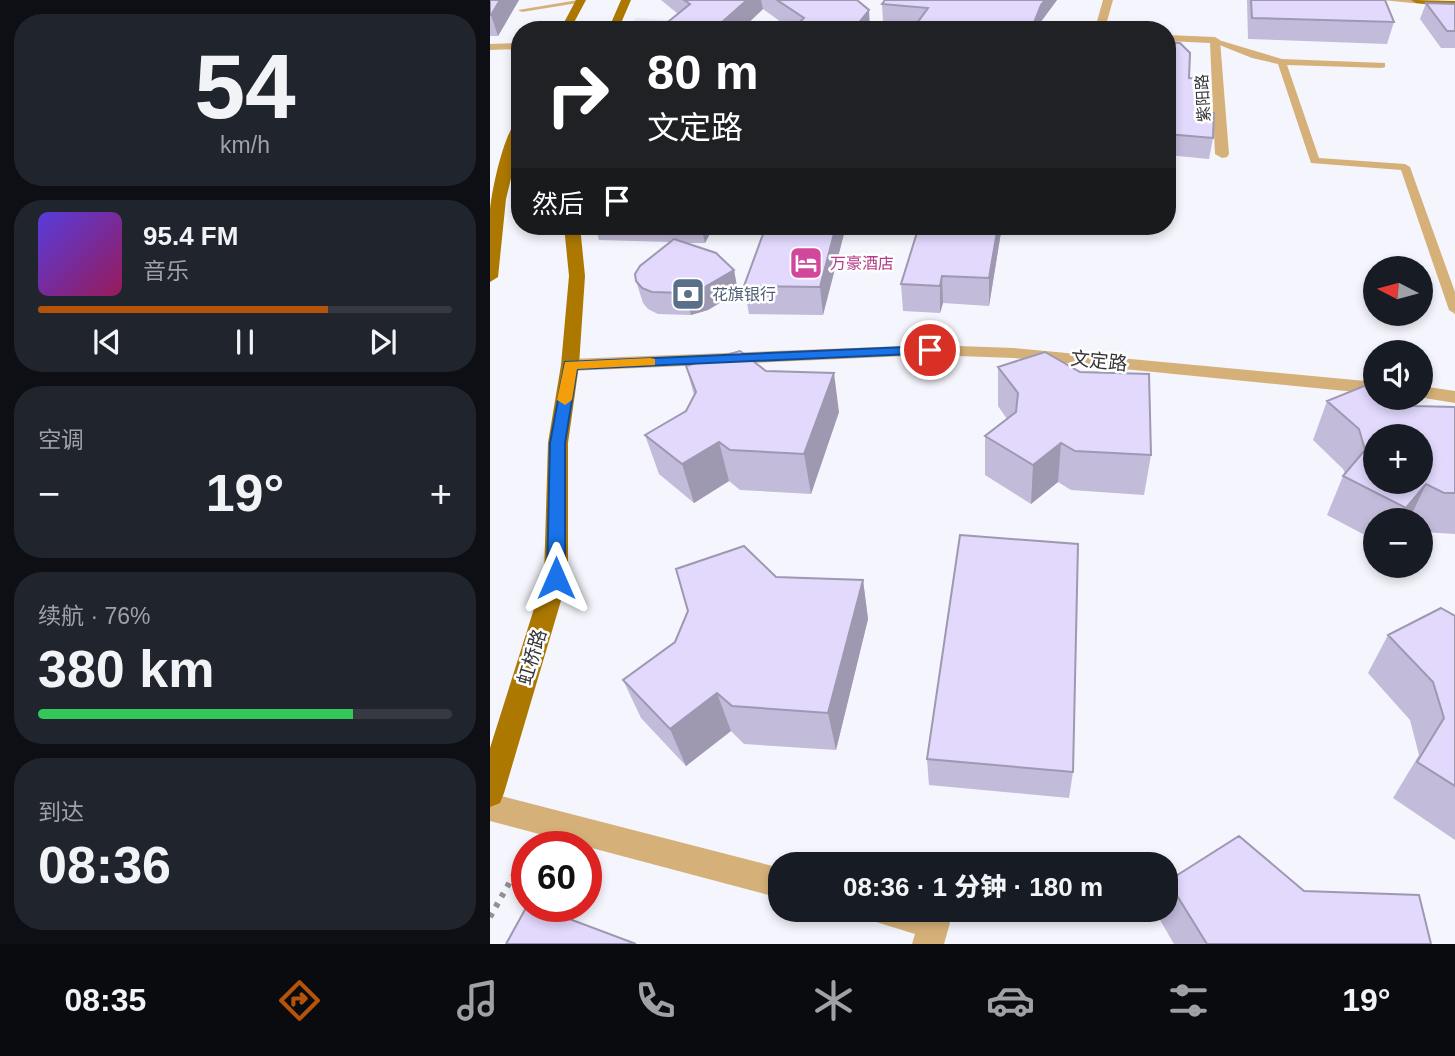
<!DOCTYPE html>
<html lang="zh">
<meta charset="utf-8">
<style>
:root{--surface:#171b24;--page:#20242c;--text:#f1f3f6;--muted:#9ea1a6;--line:#363941;--accent:#b45309}
body{margin:0;font-family:Helvetica,"Noto Sans SC",sans-serif;background:var(--page);color:var(--text);height:100vh;display:flex;flex-direction:column;font-size:26px;white-space:nowrap}
*{box-sizing:border-box;margin:0}
p{font-size:23px;color:var(--muted)}
.icon{flex:none;width:38px;height:38px;fill:none;stroke:currentColor;stroke-width:2;stroke-linecap:round;stroke-linejoin:round}
.map{position:relative;flex:1;overflow:hidden}
.details{display:flex;flex-direction:column;gap:14px;padding:14px;background:#0d0f14;width:490px}
.details>*{flex:none}
.hud{position:absolute;left:21px;top:21px;width:665px;height:214px;border-radius:28px;box-shadow:0 4px 10px #0003;background:#202124;color:#fff;overflow:hidden}
.needle{width:46px;rotate:276deg}
.buttons{position:absolute;left:873px;top:256px;display:grid;gap:14px}
.buttons a{display:grid;place-items:center;width:70px;height:70px;border-radius:50%;background:var(--surface);box-shadow:0 4px 10px #0003;font-size:35px}
.speed{position:absolute;left:21px;top:831px;display:flex;gap:14px;font-size:35px;font-weight:700;text-align:center}
.speed>*{display:grid;place-content:center;width:91px;height:91px;border-radius:50%;background:var(--surface);box-shadow:0 4px 10px #0003;line-height:1}
.speed .limit{border:10px solid #d22;background:#fff;color:#111}
.pin{position:absolute;display:grid;place-items:center;width:60px;height:60px;color:#fff;margin:-30px;border:4px solid #fff;border-radius:50%;box-shadow:0 2px 7px #0007}
.me{position:absolute;width:77px;margin:-38px;rotate:0deg;stroke-linejoin:round;filter:drop-shadow(0 0 5px #0008)}
.turn{display:flex;align-items:center;gap:24px;height:147px;padding:0 21px;font-size:32px}
.turn .icon{width:91px;height:91px;stroke-width:2.5}
.turn b{display:block;font-size:49px;line-height:60px}
.then{display:flex;align-items:center;height:66px;padding:0 21px;background:#0003;gap:14px;font-size:26px}
.big{font-size:52px;font-weight:800;line-height:1.1}
.details .card{flex:1;display:flex;flex-direction:column;justify-content:center;gap:10px;min-width:0;padding:0 24px;border-radius:28px;background:var(--page)}
.details .dial{align-items:center;gap:0}
.dial b{font-size:91px;line-height:1}
.song{display:flex;align-items:center;gap:21px}
.cover{width:84px;height:84px;border-radius:10px;background:linear-gradient(135deg,hsl(250 70% 55%),hsl(330 70% 35%))}
.played{height:7px;border-radius:4px;background:linear-gradient(90deg,var(--accent) 70%,var(--line) 70%)}
.keys{display:flex;justify-content:space-around;direction:ltr}
.heat{display:flex;justify-content:space-between;align-items:center;font-size:38px;direction:ltr}
.charge{height:10px;border-radius:5px;background:linear-gradient(90deg,#34c759 76%,var(--line) 0)}
.trip{position:absolute;left:278px;top:852px;width:410px;height:70px;border-radius:28px;background:var(--surface);box-shadow:0 4px 10px #0003;font-weight:800;line-height:70px;text-align:center}
.tab-bar{display:flex;height:112px;justify-content:space-around;align-items:center;background:#090b0e;color:var(--muted)}
.tab-bar .icon{width:49px;height:49px}
.tab-bar .active{color:var(--accent)}
.tab-bar b{font-size:32px;color:var(--text)}
main{display:flex;flex:1;min-height:0}
.map>svg:first-child{display:block}
.built{fill:#e8e8f7}
.lines{fill:none;stroke-linecap:round;stroke-linejoin:round}
.path{stroke:#909095;stroke-width:6;stroke-dasharray:4.5 7;stroke-linecap:butt}
.lane{fill:#d5b179;fill-rule:evenodd}
.street{fill:#d5b179;fill-rule:evenodd}
.primary{fill:#ac7800;fill-rule:evenodd}
.wall{fill:#c2bbda}
.shaded-wall{fill:#9e98b1}
.building{fill:#e2d9fd;stroke:#9e98b1;stroke-width:2;fill-rule:evenodd}
.route{fill:#1a73e8;stroke:#114b97;stroke-width:2}
.slow{fill:#f59e0b}
.labels{text-anchor:middle;dominant-baseline:central;stroke-width:5;stroke-linejoin:round;paint-order:stroke}
.far-street-label{font-size:16px;fill:#353538;stroke:#fff}
.far-hotel-label{font-size:16px;fill:#b23c85;stroke:#fff;text-anchor:start}
.far-service-label{font-size:16px;fill:#4e5e75;stroke:#fff;text-anchor:start}
.street-label{font-size:19px;fill:#353538;stroke:#fff}
</style>
<main>
<section class="details">
<div class="card dial"><b>54</b><p>km/h</p></div>
<div class="card">
<div class="song"><i class="cover"></i><div><b>95.4 FM</b><p>音乐</p></div></div>
<div class="played"></div>
<div class="keys"><svg class="icon" aria-label="previous" viewBox="0 0 24 24"><path d="M18 5L8 12l10 7zM5 5v14"/></svg><svg class="icon" aria-label="pause" viewBox="0 0 24 24"><path d="M8 5v14M16 5v14"/></svg><svg class="icon" aria-label="next" viewBox="0 0 24 24"><path d="M6 5l10 7-10 7zM19 5v14"/></svg></div>
</div>
<div class="card"><p>空调</p>
<div class="heat"><a>−</a><b class="big">19°</b><a>+</a></div>
</div>
<div class="card"><p>续航 · 76%</p><b class="big">380 km</b><div class="charge"></div></div>
<div class="card"><p>到达</p><b class="big">08:36</b></div>
</section>
<div class="map">
<svg width="965" height="944" viewBox="0 0 965 944">
<rect width="100%" height="100%" fill="#f5f5fd"/>
<path class="built" d="M145 18 337 30H142Z"/>
<g class="lines">
<path class="path" d="M0 917 33 859"/>
<path class="lane" d="M88 0 94 2 32 12 28 10Z
M892 0H928L957 4 953 6Z
M722 38 792 59 895 63V67L892 68 797 65 829 158 915 164 920 167 965 292V314L959 310 911 170 821 163 788 64 762 58 722 42Z"/>
<path class="street" d="M613 0H623L616 25 618 30H608L606 25Z
M677 35 725 37 730 40 739 154 737 157 732 158 725 154 720 43 677 41Z
M30 43V49L0 50V44Z
M440 345 524 348 886 382V394L524 358 440 355 80 371 71 365 80 359Z
M931 386 965 391V403L928 397H931Z
M0 793 290 868V898L0 821Z
M378 910 455 912 460 923 454 944H422L425 934 383 921Z"/>
<path class="primary" d="M86 0H96L80 30H70Z
M131 0H141L128 30H118Z
M921 0 965 1V7L926 3Z
M30 119V141L16 199 8 277 0 282C0 258 0 234 0 211 1 193 15 125 30 119Z
M74 226H90L95 276 89 365 78 443V577L14 793 10 803 0 807V748L54 577 58 443 71 365 79 276Z"/>
</g>
<path class="wall" d="M0 0H29L8 36H0Z
M171 0H367L302 30 273 9 251 30H168L188 14Z
M395 0H567L550 23 426 24 393 21 392 4Z
M757 0H895L904 22 897 44 758 39Z
M936 3 965 4V48H951L930 19Z
M677 42 718 113 723 138 719 159 677 155Z
M105 226H224L215 243H194L244 270 248 292 218 310 201 315 168 314 158 309 153 303 146 281 180 242 109 240Z
M356 226 333 315 259 314 254 286Z
M429 226H512L499 306 453 303 450 313 413 311 411 284Z
M196 366 276 371 349 412 321 494 250 490 239 481 204 503 169 474 155 435 196 411 204 395Z
M508 367 661 455 654 495 581 490 568 482 541 504 495 475V436L517 419 508 406Z
M837 401 924 406 965 407V534L934 532 931 531V520H886V541L837 515 853 476 855 473 853 469 823 440Z
M286 577 373 580 378 619 346 750 254 744 241 731 196 766 151 718 133 680Z
M965 616V840L903 798 929 755 920 720 878 673 898 635Z
M437 759 583 772 579 798 439 785Z
M678 881 814 891 941 944H684L666 913 667 910H676V888Z"/>
<path class="shaded-wall" d="M10 0H29L8 36 1 15Z
M257 0H271L273 9 251 30H223Z
M555 0H567L550 23 548 30H541L551 5Z
M379 10 380 30H363Z
M211 226H224L215 243Z
M346 226H356L333 315 330 287Z
M508 226H512L499 306V278Z
M244 270 248 292 218 310 201 315 195 293Z
M452 276 453 303 450 313V286Z
M344 373 349 412 321 494 314 454Z
M229 442 239 481 204 503 192 464Z
M571 443 568 482 541 504 543 465Z
M936 484 919 520H910L916 508Z
M373 580 378 619 346 750 338 713Z
M227 693 241 731 196 766 180 729Z"/>
<path class="building" d="M0 0H10L1 15H0Z
M194 0H257L223 30H168L200 4Z
M287 0H367L379 10 363 30H302L314 18Z
M395 0H555L551 5 541 30H422L438 8 392 4Z
M761 0H895L904 22 762 18Z
M936 3 965 4V31H957Z
M677 42 690 43 700 53 699 78 718 80V113H724L723 138 677 134Z
M276 226H346L330 287 254 286Z
M429 226H508L499 278 452 276 450 286 411 284Z
M184 239 226 253 244 270 213 288 195 293 162 292 152 288 146 281 145 274 150 266Z
M250 351 276 371 344 373 314 454 240 450 229 442 192 464 155 435 196 411 206 392 196 366Z
M555 352 590 372 659 374 661 455 585 451 571 443 543 465 495 436 526 412 528 393 508 367Z
M879 384 886 388V397H905L924 406 965 407V493H954L936 484 916 508 853 476 875 450 869 429 837 401ZM886 436H931V481H886Z
M470 535 588 544 583 772 437 759Z
M254 546 286 577 373 580 338 713 242 706 227 693 180 729 133 680 185 642 198 611 186 569Z
M951 608 965 616V786L927 762 954 718 943 682 898 635Z
M749 836 814 891 929 895 941 944H717L678 881Z
M37 906H45L146 944H16Z"/>
<path class="route" d="M440 346 446 350 444 353 87 369 75 443V578L73 582H60L57 578 60 443 75 362Z"/>
<path class="slow" d="M160 358 165 359V365L87 369 82 400 75 405 67 400 75 362Z"/>
<defs>
<symbol id="hotel-square" viewBox="-11 -11 22 22"><rect x="-9" y="-9" width="18" height="18" rx="4" fill="#d1479c" stroke="#fff"/><path d="M-6-4.5h1.5V1H6V5H4.5V3h-9V5H-6ZM-4 0a1.8 1.8 0 1 1 3.6 0ZM.5 0V-2.5h3Q6-2.5 6 0Z" fill="#fff"/></symbol>
<symbol id="bank-square" viewBox="-11 -11 22 22"><rect x="-9" y="-9" width="18" height="18" rx="4" fill="#5c6f8a" stroke="#fff"/><path d="M-6-4H6V4H-6ZM0-2.3a2.3 2.3 0 1 0 0 4.6a2.3 2.3 0 1 0 0-4.6Z" fill="#fff"/></symbol>
</defs>
<g fill-rule="evenodd">
<use href="#hotel-square" x="297" y="244" width="38" height="38"/>
<use href="#bank-square" x="179" y="275" width="38" height="38"/>
</g>
<g class="labels">
<g class="far-street-label">
<text transform="translate(713 98) rotate(-93)">紫阳路</text>
</g>
<g class="far-hotel-label">
<text x="340" y="263">万豪酒店</text>
</g>
<g class="far-service-label">
<text x="222" y="294">花旗银行</text>
</g>
<g class="street-label">
<text transform="translate(609 361) rotate(6)">文定路</text>
<text transform="translate(42 657) rotate(-73)">虹桥路</text>
</g>
</g>
</svg>
<div class="buttons">
<a><svg class="needle" viewBox="-14 -14 28 28"><path d="M0-13l5 13h-10z" fill="#e53935"/><path d="M0 13l5-13h-10z" fill="#9ea1a6"/></svg></a>
<a><svg class="icon" aria-label="sound" viewBox="0 0 24 24"><path d="M4 9h4l5-4v14l-5-4H4zM17 9q2 3 0 6"/></svg></a>
<a>+</a>
<a>−</a>
</div>
<div class="speed"><div class="limit">60</div></div>
<div class="pin" style="left:440px;top:350px;background:#d93025"><svg class="icon" aria-label="arrive" viewBox="0 0 24 24"><path d="M6 21V4h12l-3 4 3 4H6"/></svg></div>
<svg class="me" style="left:66px;top:578px" viewBox="-20 -20 40 40"><path d="M0-17L14 15 0 8-14 15z" fill="#1a73e8" stroke="#fff" stroke-width="4"/></svg>
<div class="trip">08:36 · 1 分钟 · 180 m</div>
<div class="hud">
<div class="turn"><svg class="icon" aria-label="right" viewBox="0 0 24 24"><path d="M7 20v-9h11M14 6l5 5-5 5"/></svg><div><b>80 m</b>文定路</div></div>
<div class="then">然后<svg class="icon" aria-label="arrive" viewBox="0 0 24 24"><path d="M6 21V4h12l-3 4 3 4H6"/></svg></div>
</div>
</div>
</main>
<nav class="tab-bar">
<b>08:35</b>
<svg class="icon active" aria-label="directions" viewBox="0 0 24 24"><path d="M12 3l9 9-9 9-9-9zM9 14v-3h6M13 9l2 2-2 2"/></svg>
<svg class="icon" aria-label="music" viewBox="0 0 24 24"><path d="M9 18V5l10-2v13"/><circle cx="6" cy="18" r="3"/><circle cx="16" cy="16" r="3"/></svg>
<svg class="icon" aria-label="phone" viewBox="0 0 24 24"><path d="M5 4h4l2 5-3 2q2 4 5 5l2-3 5 2v4C11 20 4 13 5 4z"/></svg>
<svg class="icon" aria-label="climate" viewBox="0 0 24 24"><path d="M12 3v18M4 7l16 10M4 17L20 7"/></svg>
<svg class="icon" aria-label="car" viewBox="0 0 24 24"><path d="M5 17H2v-5l4-1 3-4h7l3 4 3 1v5h-3M9 17h6M6 11h13"/><circle cx="7" cy="17" r="2"/><circle cx="17" cy="17" r="2"/></svg>
<svg class="icon" aria-label="filters" viewBox="0 0 24 24"><path d="M4 7h16M4 17h16"/><circle cx="9" cy="7" r="2"/><circle cx="15" cy="17" r="2"/></svg>
<b>19°</b>
</nav>
